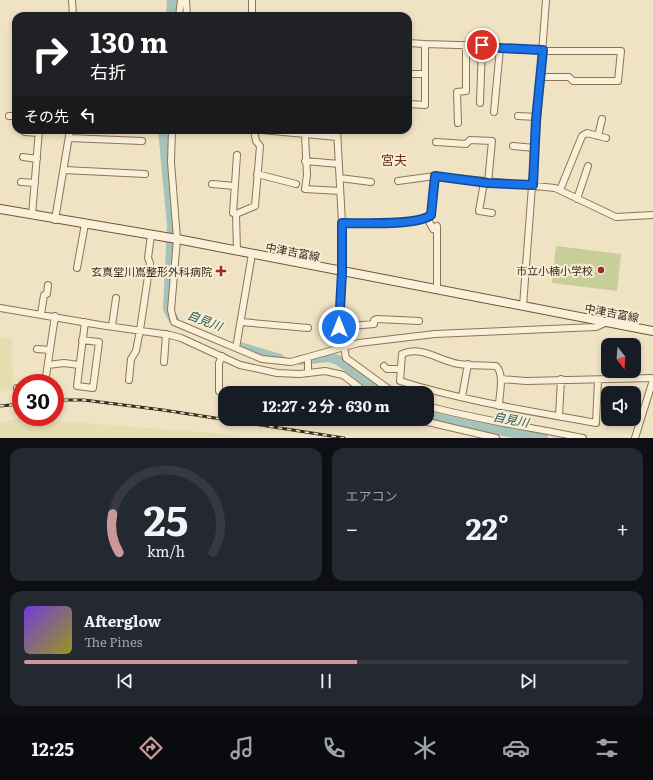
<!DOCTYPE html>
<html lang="ja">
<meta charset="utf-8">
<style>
:root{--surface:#171b24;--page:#242831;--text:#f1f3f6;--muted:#9ea1a6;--line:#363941;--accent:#cb9899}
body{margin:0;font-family:Literata,"Noto Sans JP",serif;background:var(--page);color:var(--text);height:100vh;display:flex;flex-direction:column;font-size:15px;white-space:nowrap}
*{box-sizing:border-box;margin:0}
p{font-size:13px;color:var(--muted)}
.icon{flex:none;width:22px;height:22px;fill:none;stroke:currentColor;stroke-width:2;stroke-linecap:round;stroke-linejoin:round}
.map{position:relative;height:438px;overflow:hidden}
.panel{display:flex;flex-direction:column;gap:10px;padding:10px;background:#0d0f14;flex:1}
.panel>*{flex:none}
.guide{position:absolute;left:12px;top:12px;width:400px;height:122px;border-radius:12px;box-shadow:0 2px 6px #0003;background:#202124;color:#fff;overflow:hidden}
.needle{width:26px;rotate:163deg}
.buttons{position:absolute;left:601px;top:338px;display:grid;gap:8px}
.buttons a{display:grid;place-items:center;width:40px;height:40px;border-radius:8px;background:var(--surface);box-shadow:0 2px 6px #0003;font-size:20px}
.speed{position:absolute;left:12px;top:374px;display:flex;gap:8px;font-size:20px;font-weight:700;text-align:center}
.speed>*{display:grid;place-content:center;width:52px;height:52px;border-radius:50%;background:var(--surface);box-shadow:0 2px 6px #0003;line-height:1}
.speed .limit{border:6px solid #d22;background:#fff;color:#111}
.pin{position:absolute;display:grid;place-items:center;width:34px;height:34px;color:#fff;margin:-17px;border:2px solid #fff;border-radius:50%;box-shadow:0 1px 4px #0007}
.me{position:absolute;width:44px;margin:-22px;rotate:0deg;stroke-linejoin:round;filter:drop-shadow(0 0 3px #0008)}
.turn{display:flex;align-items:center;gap:14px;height:84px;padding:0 12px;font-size:18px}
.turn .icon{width:52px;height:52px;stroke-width:2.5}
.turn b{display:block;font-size:28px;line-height:34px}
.then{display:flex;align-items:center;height:38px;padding:0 12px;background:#0003;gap:8px;font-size:15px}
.big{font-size:30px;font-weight:700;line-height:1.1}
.panel .tile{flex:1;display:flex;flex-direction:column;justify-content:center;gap:6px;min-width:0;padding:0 14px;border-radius:12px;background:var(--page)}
.panel .dial{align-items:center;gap:0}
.dial svg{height:104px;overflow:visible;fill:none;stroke:var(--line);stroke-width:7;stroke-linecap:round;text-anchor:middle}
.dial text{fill:var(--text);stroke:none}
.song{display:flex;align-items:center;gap:12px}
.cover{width:48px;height:48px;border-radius:6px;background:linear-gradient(135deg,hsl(260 70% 55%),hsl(60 70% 35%))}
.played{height:4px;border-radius:2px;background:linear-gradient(90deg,var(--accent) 55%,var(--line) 55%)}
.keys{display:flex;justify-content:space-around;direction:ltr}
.heat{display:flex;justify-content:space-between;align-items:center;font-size:22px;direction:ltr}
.panel .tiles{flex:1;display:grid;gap:10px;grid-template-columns:1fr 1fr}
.tile:last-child{grid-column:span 2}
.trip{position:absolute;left:218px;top:386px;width:216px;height:40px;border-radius:12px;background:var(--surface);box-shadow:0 2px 6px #0003;font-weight:700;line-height:40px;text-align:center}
.menu{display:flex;height:64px;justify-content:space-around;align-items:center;background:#090b0e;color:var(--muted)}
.menu .icon{width:28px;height:28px}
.menu .active{color:var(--accent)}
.menu b{font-size:18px;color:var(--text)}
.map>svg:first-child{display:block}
.farmland{fill:#e6deb1}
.green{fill:#c7ce97}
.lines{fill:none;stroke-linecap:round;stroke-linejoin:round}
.river{stroke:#a6c3bb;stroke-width:10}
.street-casing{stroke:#8b7559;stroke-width:8}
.secondary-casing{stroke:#6d563c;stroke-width:10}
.street{stroke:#faf0d7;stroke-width:6}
.secondary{stroke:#faf0d7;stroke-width:8}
.rail-casing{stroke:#3a2c1e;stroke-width:3}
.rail{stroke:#f7edd4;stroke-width:1.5;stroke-dasharray:4.5;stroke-linecap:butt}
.route-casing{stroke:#114b97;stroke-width:10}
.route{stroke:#1a73e8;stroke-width:7}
.poi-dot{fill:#9c2827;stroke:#f7edd4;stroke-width:1.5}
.labels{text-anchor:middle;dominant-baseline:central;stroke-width:4;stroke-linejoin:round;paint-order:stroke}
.street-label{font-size:11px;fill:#3a2c1e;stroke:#f7edd4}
.poi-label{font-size:11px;fill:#3a2c1e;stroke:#f7edd4;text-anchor:end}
.water-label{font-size:12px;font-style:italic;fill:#2d5b59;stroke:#f7edd4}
.quarter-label{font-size:13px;fill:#692d1c;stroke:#f7edd4}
</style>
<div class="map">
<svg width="653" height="438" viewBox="0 0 653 438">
<rect width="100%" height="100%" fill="#f0e3c4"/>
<path class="farmland" d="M0 338H12L13 389 0 392Z
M19 418 227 434 243 438H0V423Z"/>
<path class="green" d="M556 246 621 254 617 291 552 283Z"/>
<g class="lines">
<path class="river" d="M171 16 172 0
M163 130 172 226 168 309 174 320
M240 347 280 359
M300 360 329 357 338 360 383 393
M427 416 463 424 543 438"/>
<defs>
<path id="street" d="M72 0 73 16
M186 0 187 16
M252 0V16
M179 16 181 0
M408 43 425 44V105L408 104
M425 44 490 46 500 48 543 51H621L618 81H573L569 77H540
M408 74H425
M480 103 482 45
M494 112 500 48
M9 116H16
M518 116 537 117
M458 123 457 92 466 91V45
M172 130 171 162 177 239 171 310 174 322 262 359 291 362 344 347 346 358 394 393
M262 130 337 137
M337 130 342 223V272L339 325 344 347 359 343 435 334 596 327 607 322
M25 132 39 133
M305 135 307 175 305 189 340 191
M598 136 602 119
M69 138 142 141
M436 142 466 144 470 140 492 141 488 183
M513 146 535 148
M23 157 37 159
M305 161 339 164
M64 170 145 174
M257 174 296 184
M340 178 371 182
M398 181 435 176
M21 182 35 183
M484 182 479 211 492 213
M212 184 235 186
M560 190 582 136 587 133 606 138
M577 199 588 166
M236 214 233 213 237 155
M32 215 39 130
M427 218 433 229 437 226V290
M55 220 70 130
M342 223C361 223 417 226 431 215L435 176 555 188 616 217 653 215
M237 251 236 214 255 206 260 146 256 141 254 130
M77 268 85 224
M523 306 546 0
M0 308 100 325 170 335 181 338 240 365 277 373 300 374 325 371 343 375 367 393
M41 314 44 295 47 294 48 285
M241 322 308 328
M112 326 116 298
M339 327 374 324V320L377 319 419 321
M82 340 99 342 93 388 77 386 85 322
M236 348 252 254
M37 349 50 350
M308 358V373
M164 362 166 334
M48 365 64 363 79 365
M384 366 387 369H400
M501 379 526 381 653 378
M129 380 131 359 136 351 140 330 150 263 148 258 151 235
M45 383 55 316
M17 388H21
M219 391V363L222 356
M462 397 468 364
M427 406C478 420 531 427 583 438
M499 406C499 395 505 374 496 366 484 365 471 366 459 364 439 361 422 345 402 354L400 381C464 401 530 411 596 423L598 380
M559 416 561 379
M415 419 496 438
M635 438 653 380"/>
<path id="secondary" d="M0 209 177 239 653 331"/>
</defs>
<use href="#street" class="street-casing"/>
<use href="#secondary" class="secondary-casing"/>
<use href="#street" class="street"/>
<use href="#secondary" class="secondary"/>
<defs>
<path id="rail" d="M55 400H84L163 410 344 438
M0 406 21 404"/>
</defs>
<use href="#rail" class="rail-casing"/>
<use href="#rail" class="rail"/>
</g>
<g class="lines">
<defs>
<path id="route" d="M339 327 342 272V223C361 223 417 226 431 215L435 176 488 183 533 185 536 120 543 50 500 48 482 45"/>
</defs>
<use href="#route" class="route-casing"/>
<use href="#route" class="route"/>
</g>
<g class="poi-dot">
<circle cx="601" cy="270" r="4"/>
<path d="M219 265h4v4h4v4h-4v4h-4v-4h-4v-4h4z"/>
</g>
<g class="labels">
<g class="street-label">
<text transform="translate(293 251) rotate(11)">中津吉富線</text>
<text transform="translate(612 312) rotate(11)">中津吉富線</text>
</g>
<g class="poi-label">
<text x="593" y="270">市立小楠小学校</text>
<text x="212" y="271">玄真堂川嶌整形外科病院</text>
</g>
<g class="water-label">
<text transform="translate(205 320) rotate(21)">自見川</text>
<text transform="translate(511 419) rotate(11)">自見川</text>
</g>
<g class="quarter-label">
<text x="394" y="159">宮夫</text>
</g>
</g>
</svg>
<div class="buttons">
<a><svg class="needle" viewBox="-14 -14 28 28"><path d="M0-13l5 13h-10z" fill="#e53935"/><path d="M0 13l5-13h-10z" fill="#9ea1a6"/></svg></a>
<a><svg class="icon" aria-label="sound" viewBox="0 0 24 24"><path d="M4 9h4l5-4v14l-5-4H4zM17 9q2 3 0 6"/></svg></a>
</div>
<div class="speed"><div class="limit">30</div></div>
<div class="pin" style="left:482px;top:45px;background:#d93025"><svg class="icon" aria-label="arrive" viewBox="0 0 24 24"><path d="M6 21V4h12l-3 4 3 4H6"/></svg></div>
<svg class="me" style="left:339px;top:327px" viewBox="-20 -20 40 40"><circle r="17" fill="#1a73e8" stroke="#fff" stroke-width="3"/><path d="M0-11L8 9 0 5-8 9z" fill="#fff"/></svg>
<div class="trip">12:27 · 2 分 · 630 m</div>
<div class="guide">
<div class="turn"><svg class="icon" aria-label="right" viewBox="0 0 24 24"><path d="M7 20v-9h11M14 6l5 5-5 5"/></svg><div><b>130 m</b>右折</div></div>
<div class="then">その先<svg class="icon" aria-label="left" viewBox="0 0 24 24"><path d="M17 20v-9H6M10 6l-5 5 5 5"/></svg></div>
</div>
</div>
<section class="panel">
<div class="tiles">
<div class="tile dial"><svg viewBox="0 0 100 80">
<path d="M14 69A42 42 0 1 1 86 69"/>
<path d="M14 69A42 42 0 0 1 9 39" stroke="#cb9899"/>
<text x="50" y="56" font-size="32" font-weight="700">25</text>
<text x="50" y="72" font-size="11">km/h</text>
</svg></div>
<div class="tile"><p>エアコン</p>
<div class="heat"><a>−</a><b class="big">22°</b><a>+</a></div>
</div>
<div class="tile">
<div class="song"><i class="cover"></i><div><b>Afterglow</b><p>The Pines</p></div></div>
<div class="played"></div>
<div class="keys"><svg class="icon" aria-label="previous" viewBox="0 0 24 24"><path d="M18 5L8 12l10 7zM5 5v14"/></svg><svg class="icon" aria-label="pause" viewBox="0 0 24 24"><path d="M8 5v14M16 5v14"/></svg><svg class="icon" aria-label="next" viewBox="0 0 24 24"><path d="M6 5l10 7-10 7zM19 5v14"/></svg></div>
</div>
</div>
</section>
<nav class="menu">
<b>12:25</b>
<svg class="icon active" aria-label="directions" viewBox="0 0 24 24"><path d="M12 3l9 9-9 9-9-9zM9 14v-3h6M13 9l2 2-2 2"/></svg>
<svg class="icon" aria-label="music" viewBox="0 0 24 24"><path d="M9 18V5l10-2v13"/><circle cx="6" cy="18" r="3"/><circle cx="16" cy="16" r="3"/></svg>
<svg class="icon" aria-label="phone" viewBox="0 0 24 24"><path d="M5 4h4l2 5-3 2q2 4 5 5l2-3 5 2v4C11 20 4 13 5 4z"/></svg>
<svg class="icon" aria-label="climate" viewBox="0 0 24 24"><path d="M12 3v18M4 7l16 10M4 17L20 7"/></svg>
<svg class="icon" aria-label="car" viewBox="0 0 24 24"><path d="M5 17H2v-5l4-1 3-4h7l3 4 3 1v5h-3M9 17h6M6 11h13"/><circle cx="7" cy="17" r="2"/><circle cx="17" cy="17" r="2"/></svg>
<svg class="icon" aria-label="filters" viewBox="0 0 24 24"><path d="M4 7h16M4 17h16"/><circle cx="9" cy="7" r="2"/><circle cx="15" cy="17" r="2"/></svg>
</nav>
